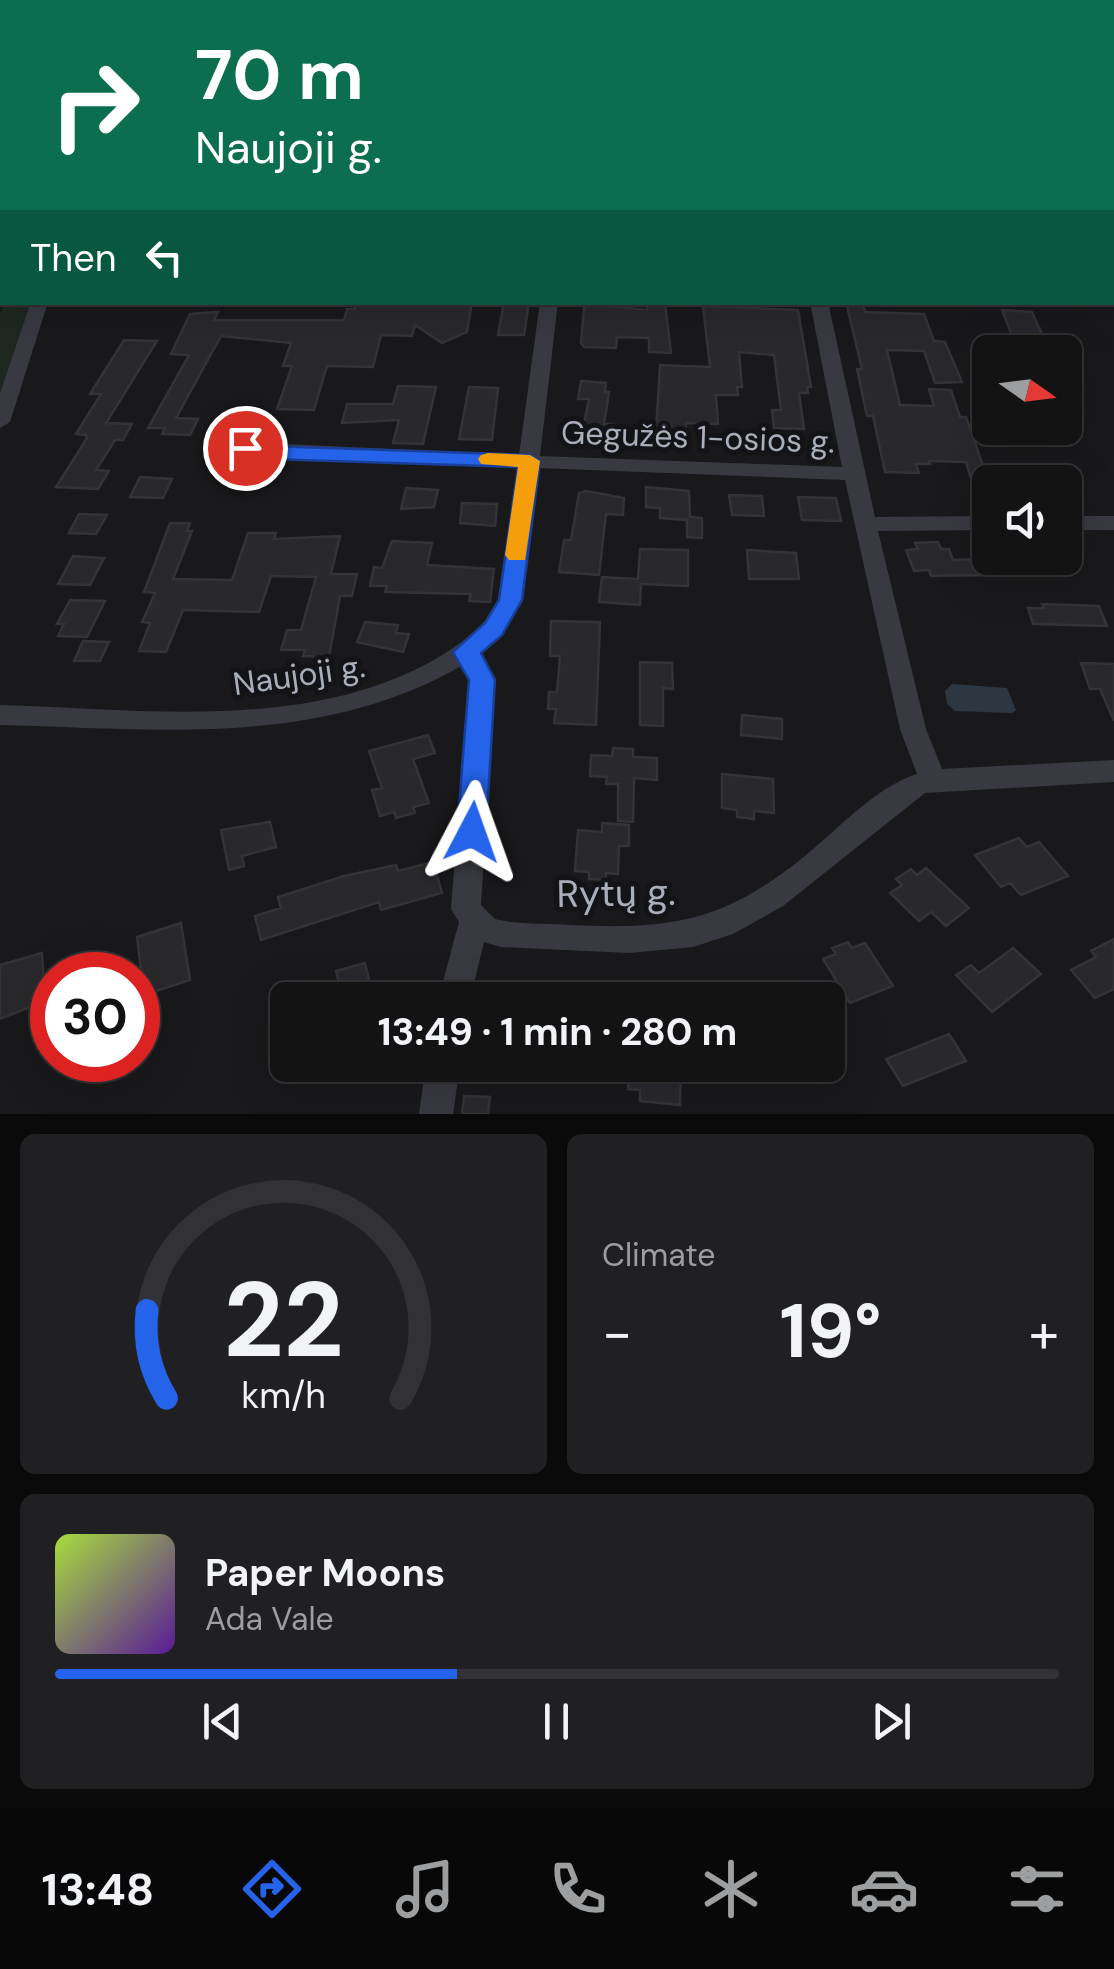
<!DOCTYPE html>
<meta charset="utf-8">
<style>
:root{--surface:#131314;--page:#202022;--text:#f1f3f6;--muted:#9d9ea0;--line:#323234;--accent:#2563eb}
body{margin:0;font-family:"DM Sans",sans-serif;background:var(--page);color:var(--text);height:100vh;display:flex;flex-direction:column;font-size:38px;white-space:nowrap}
*{box-sizing:border-box;margin:0}
p{font-size:32px;color:var(--muted)}
.icon{flex:none;width:55px;height:55px;fill:none;stroke:currentColor;stroke-width:2;stroke-linecap:round;stroke-linejoin:round}
.map{position:relative;height:1114px;overflow:hidden}
.side{display:flex;flex-direction:column;gap:20px;padding:20px;background:#0a0a0b;flex:1}
.side>*{flex:none}
.hud{position:absolute;left:0px;top:0px;width:1115px;height:305px;box-shadow:0 10px 40px #0002,0 0 0 2px var(--line);background:#0b6e4f;color:#fff;overflow:hidden}
.needle{width:65px;rotate:104deg}
.buttons{position:absolute;left:972px;top:335px;display:grid;gap:20px}
.buttons a{display:grid;place-items:center;width:110px;height:110px;border-radius:15px;background:var(--surface);box-shadow:0 10px 40px #0002,0 0 0 2px var(--line);font-size:50px}
.speed{position:absolute;left:30px;top:952px;display:flex;gap:20px;font-size:50px;font-weight:700;text-align:center}
.speed>*{display:grid;place-content:center;width:130px;height:130px;border-radius:50%;background:var(--surface);box-shadow:0 10px 40px #0002,0 0 0 2px var(--line);line-height:1}
.speed .limit{border:15px solid #d22;background:#fff;color:#111}
.pin{position:absolute;display:grid;place-items:center;width:85px;height:85px;color:#fff;margin:-42px;border:5px solid #fff;border-radius:50%;box-shadow:0 2px 10px #0007}
.me{position:absolute;width:110px;margin:-55px;rotate:4deg;stroke-linejoin:round;filter:drop-shadow(0 0 8px #0008)}
.turn{display:flex;align-items:center;gap:35px;height:210px;padding:0 30px;font-size:45px}
.turn .icon{width:130px;height:130px;stroke-width:2.5}
.turn b{display:block;font-size:70px;line-height:85px}
.then{display:flex;align-items:center;height:95px;padding:0 30px;background:#0003;gap:20px;font-size:38px}
.big{font-size:75px;font-weight:700;line-height:1.1}
.side .card{flex:1;display:flex;flex-direction:column;justify-content:center;gap:15px;min-width:0;padding:0 35px;border-radius:15px;background:var(--page)}
.side .dial{align-items:center;gap:0}
.dial svg{height:260px;overflow:visible;fill:none;stroke:var(--line);stroke-width:7;stroke-linecap:round;text-anchor:middle}
.dial text{fill:var(--text);stroke:none}
.song{display:flex;align-items:center;gap:30px}
.cover{width:120px;height:120px;border-radius:15px;background:linear-gradient(135deg,hsl(80 70% 55%),hsl(270 70% 35%))}
.played{height:10px;border-radius:5px;background:linear-gradient(90deg,var(--accent) 40%,var(--line) 40%)}
.keys{display:flex;justify-content:space-around;direction:ltr}
.heat{display:flex;justify-content:space-between;align-items:center;font-size:55px;direction:ltr}
.side .tiles{flex:1;display:grid;gap:20px;grid-template-columns:1fr 1fr}
.card:last-child{grid-column:span 2}
.trip{position:absolute;left:270px;top:982px;width:575px;height:100px;border-radius:15px;background:var(--surface);box-shadow:0 10px 40px #0002,0 0 0 2px var(--line);font-weight:700;line-height:100px;text-align:center}
.tabs{display:flex;height:160px;justify-content:space-around;align-items:center;background:#080808;color:var(--muted)}
.tabs .icon{width:70px;height:70px}
.tabs .selected{color:var(--accent)}
.tabs b{font-size:45px;color:var(--text)}
.map>svg:first-child{display:block}
.green{fill:#1e2720}
.water{fill:#2d3741}
.building{fill:#29292d;stroke:#333338;stroke-width:2.5}
.lines{fill:none;stroke-linecap:round;stroke-linejoin:round}
.minor{fill:#393a41;fill-rule:evenodd}
.secondary{fill:#474951;fill-rule:evenodd}
.primary{stroke:#555760;stroke-width:38}
.route{fill:#2563eb;stroke:#184099;stroke-width:2.5}
.slow{fill:#f59e0b}
.labels{text-anchor:middle;dominant-baseline:central;stroke-width:10;stroke-linejoin:round;paint-order:stroke}
.street-label{font-size:32px;fill:#aaafbc;stroke:#141417}
.near-street-label{font-size:38px;fill:#aaafbc;stroke:#141417}
</style>
<div class="map">
<svg width="1114" height="1114" viewBox="0 0 1114 1114">
<rect width="100%" height="100%" fill="#19191b"/>
<path class="green" d="M5 303H34L0 403V313Z"/>
<path class="water" d="M952 684 1007 688 1016 710 1012 713 955 711 947 704 945 691Z"/>
<path class="building" d="M355 302H472L467 332 442 343 415 325 412 336 381 335 373 367 327 366 314 410 277 409 292 366H283L291 343 221 336 176 418 198 419 190 435 162 434 165 428H148L189 355 171 354 190 314 218 312 214 320H344L347 309H355Z
M504 302H529L524 335H498Z
M846 302H863L865 312 924 314 934 341 945 342 962 382 935 383 924 351 887 350 900 405 934 406 929 389 951 390 960 417H966L989 483 972 482 966 462 929 461 930 464H916L919 473 885 472 873 416H867L857 369H862Z
M648 303H665L671 353 649 352V338L617 337 616 348 584 347 581 343 584 308 589 304 647 310Z
M703 306 798 310 811 387H807L808 393H799L804 429 774 428 772 410H781L774 355 739 352 742 387H737L738 395H716L718 424 686 423 685 448 655 447 660 365 710 367Z
M1002 310 1032 312 1050 352H1018Z
M124 340 157 341 106 423 132 424 123 440H115L96 470 109 471 98 489 56 487 87 438 86 435 76 434 101 394H90Z
M581 381 606 383 605 392H609L604 424H613L611 440 581 438 589 399H578Z
M398 386 436 387 423 444 393 443 399 420 342 423 347 404H393Z
M469 387 498 388 492 440 459 439Z
M140 477 172 479 163 498 130 497Z
M646 487 689 491 690 517 702 518V538L687 537V520L660 518V508L646 507Z
M406 488 438 490 434 507 401 509Z
M586 491 624 498 623 515 606 514 599 575 559 572 564 540H571L579 493Z
M729 495 762 496 764 516 732 515Z
M798 497 836 498 841 521 802 520Z
M462 503 497 504 495 526 460 523Z
M79 514 107 515 96 534 69 533Z
M170 523H190L187 531H192L173 579 232 580 248 533H276L274 539 340 536 331 574H357L352 596H340L329 657 303 656 305 650H281L287 630H301L316 577 271 576 259 612 183 610 166 652 139 651 150 623 142 622 155 593 144 592Z
M392 541 432 543 427 565 494 569 490 602 469 601 471 594 385 592 387 586H370L374 567 382 568Z
M938 542 941 549H949L953 560 979 559 986 575 931 576 929 570 914 571 906 550 918 549 915 543Z
M640 549 688 550V586L641 584 640 605 599 602 602 577 638 579Z
M747 550 796 553 799 579H749Z
M73 556 104 558 90 585 58 584Z
M70 600 105 601 87 637 58 636 64 624H57Z
M1042 604 1099 606 1107 626 1033 624 1028 608H1044Z
M551 621 600 622 596 725 554 723 556 709H548L549 692H557L560 656H550Z
M365 622 398 625 396 633 409 634 403 652 357 642Z
M83 641 109 642 100 661H74Z
M640 662 672 663 673 689 663 688V726L640 725Z
M1081 663 1114 664V721L1100 689H1090Z
M742 715 782 719V739L741 735Z
M428 735 435 753 413 759 429 803 413 807 415 813 396 818 394 812 380 816 372 790 382 788 369 751Z
M613 748 633 749V757L657 758V780L634 778 633 822 618 821V784H606L607 777 590 776 591 755 612 756Z
M722 774 773 779 774 813 754 811V819L737 817V810L722 808Z
M270 822 276 847 242 856 244 866 229 870 221 830Z
M602 823 629 825V846H619L618 874 606 873V880L589 879V872L575 871 578 830 602 832Z
M1019 838 1027 847 1039 842 1068 876 1021 895 1010 883 1001 887 975 855Z
M433 862 442 893 381 910 379 902 261 940 255 916 281 908 278 897 344 876 396 865 398 871Z
M926 868 969 908 946 926 931 912 919 921 890 893 902 885 896 879 911 869 917 875Z
M181 923 190 980 144 995 137 937Z
M1114 939V989L1095 998 1071 970 1096 957 1091 951Z
M848 942 852 948 865 943 893 986 850 1003 823 959 836 954 832 948Z
M1013 948 1041 974 992 1012 956 975 971 965 979 973Z
M42 953 45 1001 0 1019V965Z
M365 963 374 1000H343L336 971Z
M949 1034 966 1061 903 1086 886 1059Z
M630 1065H681L680 1105 640 1101V1090L628 1089Z
M464 1096 490 1097 488 1114H462Z"/>
<g class="lines">
<path class="minor" d="M751 0H761V2H751Z
M958 0H968L969 2H959Z
M1112 59H1114V67H1112Z
M1112 103H1114V111H1112Z
M2 211V223L0 224V212Z
M1112 287H1114V297H1112Z
M31 302H48L10 422 0 428V393Z
M540 302H558L540 456 842 467 810 302H828L875 517 990 516V530L878 531 926 729 942 769 1114 760V782L925 793 783 906 733 934 693 947 629 953 501 947 484 942 470 1000H438L459 922 451 909 469 680 463 665C319 748 160 729 0 725V705C141 709 304 732 432 661 458 646 485 628 499 600L518 468 269 458 238 452 235 448 245 442 519 455ZM538 468 845 480 900 729 917 774C876 787 839 828 806 855 725 921 674 930 571 925 547 923 519 925 495 919L481 905 495 680 481 653 504 630 523 600Z
M1065 516H1114V530H1065Z
M426 1065H460L453 1114H419Z"/>
<path class="secondary" d="M0 16H2V26H0Z"/>
<path class="primary" d="M135 2 142 0
M0 288 2 282"/>
</g>
<path class="route" d="M245 442 269 446 530 455 540 461 522 600 502 635 481 653 495 680 486 832 482 841 472 844 462 841 457 832 469 680 453 652 485 623 499 600 518 467 269 459 238 452 235 448Z"/>
<path class="slow" d="M488 453 530 455 540 461 525 560H509L505 555 518 467 481 464 478 459 481 455Z"/>
<g class="labels">
<g class="street-label">
<text transform="translate(698 437) rotate(2)">Gegužės 1-osios g.</text>
<text transform="translate(299 675) rotate(-8)">Naujoji g.</text>
</g>
<g class="near-street-label">
<text transform="translate(616 893) rotate(-1)">Rytų g.</text>
</g>
</g>
</svg>
<div class="buttons">
<a><svg class="needle" viewBox="-14 -14 28 28"><path d="M0-13l5 13h-10z" fill="#e53935"/><path d="M0 13l5-13h-10z" fill="#9d9ea0"/></svg></a>
<a><svg class="icon" aria-label="sound" viewBox="0 0 24 24"><path d="M4 9h4l5-4v14l-5-4H4zM17 9q2 3 0 6"/></svg></a>
</div>
<div class="speed"><div class="limit">30</div></div>
<div class="pin" style="left:245px;top:448px;background:#d93025"><svg class="icon" aria-label="arrive" viewBox="0 0 24 24"><path d="M6 21V4h12l-3 4 3 4H6"/></svg></div>
<svg class="me" style="left:472px;top:832px" viewBox="-20 -20 40 40"><path d="M0-17L14 15 0 8-14 15z" fill="#2563eb" stroke="#fff" stroke-width="4"/></svg>
<div class="trip">13:49 · 1 min · 280 m</div>
<div class="hud">
<div class="turn"><svg class="icon" aria-label="right" viewBox="0 0 24 24"><path d="M7 20v-9h11M14 6l5 5-5 5"/></svg><div><b>70 m</b>Naujoji g.</div></div>
<div class="then">Then<svg class="icon" aria-label="left" viewBox="0 0 24 24"><path d="M17 20v-9H6M10 6l-5 5 5 5"/></svg></div>
</div>
</div>
<section class="side">
<div class="tiles">
<div class="card dial"><svg viewBox="0 0 100 80">
<path d="M14 69A42 42 0 1 1 86 69"/>
<path d="M14 69A42 42 0 0 1 8 42" stroke="#2563eb"/>
<text x="50" y="56" font-size="32" font-weight="700">22</text>
<text x="50" y="72" font-size="11">km/h</text>
</svg></div>
<div class="card"><p>Climate</p>
<div class="heat"><a>−</a><b class="big">19°</b><a>+</a></div>
</div>
<div class="card">
<div class="song"><i class="cover"></i><div><b>Paper Moons</b><p>Ada Vale</p></div></div>
<div class="played"></div>
<div class="keys"><svg class="icon" aria-label="previous" viewBox="0 0 24 24"><path d="M18 5L8 12l10 7zM5 5v14"/></svg><svg class="icon" aria-label="pause" viewBox="0 0 24 24"><path d="M8 5v14M16 5v14"/></svg><svg class="icon" aria-label="next" viewBox="0 0 24 24"><path d="M6 5l10 7-10 7zM19 5v14"/></svg></div>
</div>
</div>
</section>
<nav class="tabs">
<b>13:48</b>
<svg class="icon selected" aria-label="directions" viewBox="0 0 24 24"><path d="M12 3l9 9-9 9-9-9zM9 14v-3h6M13 9l2 2-2 2"/></svg>
<svg class="icon" aria-label="music" viewBox="0 0 24 24"><path d="M9 18V5l10-2v13"/><circle cx="6" cy="18" r="3"/><circle cx="16" cy="16" r="3"/></svg>
<svg class="icon" aria-label="phone" viewBox="0 0 24 24"><path d="M5 4h4l2 5-3 2q2 4 5 5l2-3 5 2v4C11 20 4 13 5 4z"/></svg>
<svg class="icon" aria-label="climate" viewBox="0 0 24 24"><path d="M12 3v18M4 7l16 10M4 17L20 7"/></svg>
<svg class="icon" aria-label="car" viewBox="0 0 24 24"><path d="M5 17H2v-5l4-1 3-4h7l3 4 3 1v5h-3M9 17h6M6 11h13"/><circle cx="7" cy="17" r="2"/><circle cx="17" cy="17" r="2"/></svg>
<svg class="icon" aria-label="filters" viewBox="0 0 24 24"><path d="M4 7h16M4 17h16"/><circle cx="9" cy="7" r="2"/><circle cx="15" cy="17" r="2"/></svg>
</nav>
